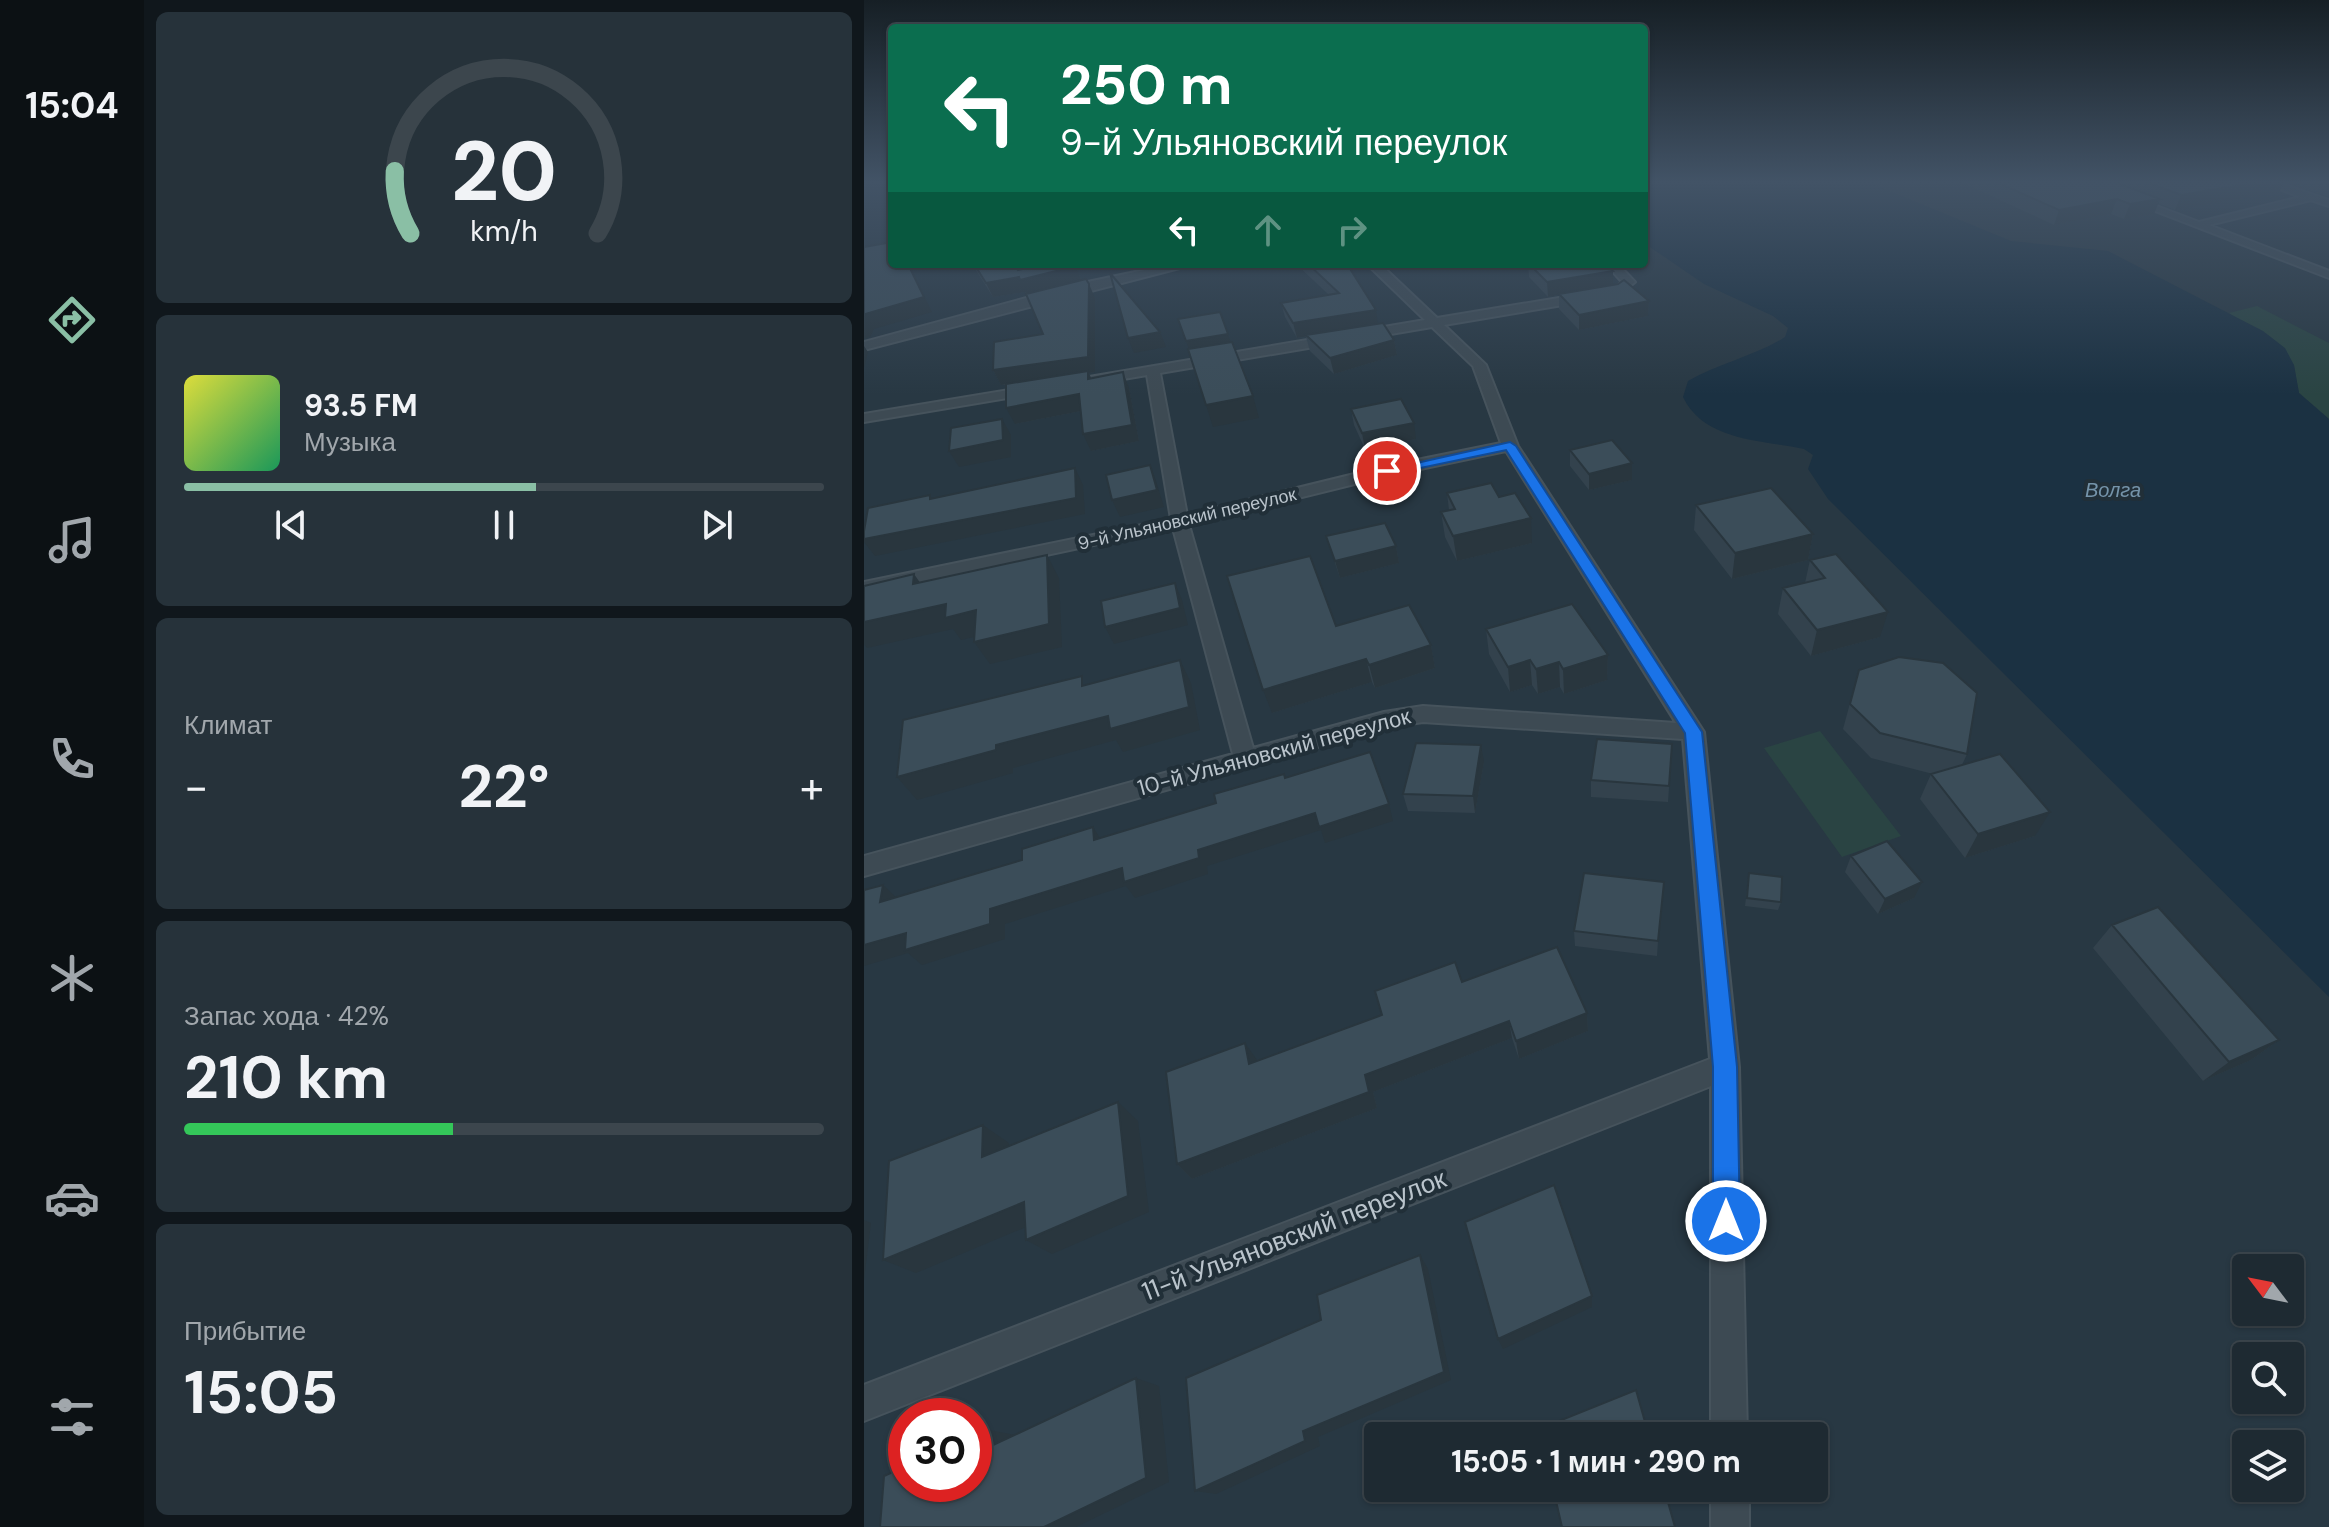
<!DOCTYPE html>
<html lang="ru">
<meta charset="utf-8">
<style>
:root{--surface:#1e2a32;--page:#26323a;--text:#f1f3f6;--muted:#a1a7ac;--line:#3c464d;--accent:#8abfa5}
body{margin:0;font-family:"DM Sans",sans-serif;background:var(--page);color:var(--text);height:100vh;display:flex;flex-direction:column;font-size:30px;white-space:nowrap}
*{box-sizing:border-box;margin:0}
p{font-size:26px;color:var(--muted)}
.icon{flex:none;width:44px;height:44px;fill:none;stroke:currentColor;stroke-width:2;stroke-linecap:round;stroke-linejoin:round}
.map{position:relative;flex:1;overflow:hidden}
.details{display:flex;flex-direction:column;gap:12px;padding:12px;background:#10171c;width:720px}
.details>*{flex:none}
.top-card{position:absolute;left:24px;top:24px;width:760px;height:244px;border-radius:8px;box-shadow:0 2px 6px #0004,0 0 0 2px var(--line);background:#0b6e4f;color:#fff;overflow:hidden}
.needle{width:52px;rotate:302deg}
.buttons{position:absolute;left:1368px;top:1254px;display:grid;gap:16px}
.buttons a{display:grid;place-items:center;width:72px;height:72px;border-radius:8px;background:var(--surface);box-shadow:0 2px 6px #0004,0 0 0 2px var(--line);font-size:40px}
.speed{position:absolute;left:24px;top:1398px;display:flex;gap:16px;font-size:40px;font-weight:700;text-align:center}
.speed>*{display:grid;place-content:center;width:104px;height:104px;border-radius:50%;background:var(--surface);box-shadow:0 2px 6px #0004,0 0 0 2px var(--line);line-height:1}
.speed .limit{border:12px solid #d22;background:#fff;color:#111}
.pin{position:absolute;display:grid;place-items:center;width:68px;height:68px;color:#fff;margin:-34px;border:4px solid #fff;border-radius:50%;box-shadow:0 2px 8px #0007}
.me{position:absolute;width:88px;margin:-44px;rotate:0deg;stroke-linejoin:round;filter:drop-shadow(0 0 6px #0008)}
.turn{display:flex;align-items:center;gap:28px;height:168px;padding:0 40px;font-size:36px}
.turn .icon{width:104px;height:104px;stroke-width:2.5}
.turn b{display:block;font-size:56px;line-height:68px}
.lanes{display:flex;align-items:center;height:76px;padding:0 40px;background:#0003;justify-content:center;gap:40px;direction:ltr}
.lanes .off{opacity:.35}
.big{font-size:60px;font-weight:700;line-height:1.1}
.details .tile{flex:1;display:flex;flex-direction:column;justify-content:center;gap:12px;min-width:0;padding:0 28px;border-radius:12px;background:var(--page)}
.details .dial{align-items:center;gap:0}
.dial svg{height:208px;overflow:visible;fill:none;stroke:var(--line);stroke-width:7;stroke-linecap:round;text-anchor:middle}
.dial text{fill:var(--text);stroke:none}
.song{display:flex;align-items:center;gap:24px}
.cover{width:96px;height:96px;border-radius:12px;background:linear-gradient(135deg,hsl(60 70% 55%),hsl(150 70% 35%))}
.played{height:8px;border-radius:4px;background:linear-gradient(90deg,var(--accent) 55%,var(--line) 55%)}
.keys{display:flex;justify-content:space-around;direction:ltr}
.heat{display:flex;justify-content:space-between;align-items:center;font-size:44px;direction:ltr}
.charge{height:12px;border-radius:6px;background:linear-gradient(90deg,#34c759 42%,var(--line) 0)}
.trip{position:absolute;left:500px;top:1422px;width:464px;height:80px;border-radius:8px;background:var(--surface);box-shadow:0 2px 6px #0004,0 0 0 2px var(--line);font-weight:700;line-height:80px;text-align:center}
main{display:flex;flex:1;min-height:0}
.tabs{display:flex;flex-direction:column;width:144px;justify-content:space-around;align-items:center;background:#0c1114;color:var(--muted)}
.tabs .icon{width:56px;height:56px}
.tabs .current{color:var(--accent)}
.tabs b{font-size:36px;color:var(--text)}
.map>svg:first-child{display:block}
.green{fill:#2a4443}
.water{fill:#1b3142}
.lines{fill:none;stroke-linecap:round;stroke-linejoin:round}
.minor-casing{stroke:#46535c;stroke-width:4}
.minor{fill:#3d4a53;fill-rule:evenodd}
.wall{fill:#33424d}
.shaded-wall{fill:#29363e}
.building{fill:#3b4d59;stroke:#29363e;stroke-width:2}
.route{fill:#1a73e8;stroke:#114b97;stroke-width:2}
.labels{text-anchor:middle;dominant-baseline:central;stroke-width:8;stroke-linejoin:round;paint-order:stroke}
.far-street-label{font-size:18px;fill:#bac4cc;stroke:#212f38}
.far-water-label{font-size:20px;font-style:italic;fill:#7594aa;stroke:#212f38}
.street-label{font-size:22px;fill:#bac4cc;stroke:#212f38}
.near-street-label{font-size:26px;fill:#bac4cc;stroke:#212f38}
</style>
<main>
<nav class="tabs">
<b>15:04</b>
<svg class="icon current" aria-label="directions" viewBox="0 0 24 24"><path d="M12 3l9 9-9 9-9-9zM9 14v-3h6M13 9l2 2-2 2"/></svg>
<svg class="icon" aria-label="music" viewBox="0 0 24 24"><path d="M9 18V5l10-2v13"/><circle cx="6" cy="18" r="3"/><circle cx="16" cy="16" r="3"/></svg>
<svg class="icon" aria-label="phone" viewBox="0 0 24 24"><path d="M5 4h4l2 5-3 2q2 4 5 5l2-3 5 2v4C11 20 4 13 5 4z"/></svg>
<svg class="icon" aria-label="climate" viewBox="0 0 24 24"><path d="M12 3v18M4 7l16 10M4 17L20 7"/></svg>
<svg class="icon" aria-label="car" viewBox="0 0 24 24"><path d="M5 17H2v-5l4-1 3-4h7l3 4 3 1v5h-3M9 17h6M6 11h13"/><circle cx="7" cy="17" r="2"/><circle cx="17" cy="17" r="2"/></svg>
<svg class="icon" aria-label="filters" viewBox="0 0 24 24"><path d="M4 7h16M4 17h16"/><circle cx="9" cy="7" r="2"/><circle cx="15" cy="17" r="2"/></svg>
</nav>
<section class="details">
<div class="tile dial"><svg viewBox="0 0 100 80">
<path d="M14 69A42 42 0 1 1 86 69"/>
<path d="M14 69A42 42 0 0 1 8 45" stroke="#8abfa5"/>
<text x="50" y="56" font-size="32" font-weight="700">20</text>
<text x="50" y="72" font-size="11">km/h</text>
</svg></div>
<div class="tile">
<div class="song"><i class="cover"></i><div><b>93.5 FM</b><p>Музыка</p></div></div>
<div class="played"></div>
<div class="keys"><svg class="icon" aria-label="previous" viewBox="0 0 24 24"><path d="M18 5L8 12l10 7zM5 5v14"/></svg><svg class="icon" aria-label="pause" viewBox="0 0 24 24"><path d="M8 5v14M16 5v14"/></svg><svg class="icon" aria-label="next" viewBox="0 0 24 24"><path d="M6 5l10 7-10 7zM19 5v14"/></svg></div>
</div>
<div class="tile"><p>Климат</p>
<div class="heat"><a>−</a><b class="big">22°</b><a>+</a></div>
</div>
<div class="tile"><p>Запас хода · 42%</p><b class="big">210 km</b><div class="charge"></div></div>
<div class="tile"><p>Прибытие</p><b class="big">15:05</b></div>
</section>
<div class="map">
<svg width="1465" height="1527" viewBox="0 0 1465 1527">
<rect width="100%" height="100%" fill="#283843"/>
<path class="green" d="M1393 306 1465 343V419L1435 393 1430 365 1365 313Z
M956 731 1037 836 978 857 900 748Z"/>
<path class="water" d="M780 182H1004L1147 241 1244 251 1399 331 1421 348 1430 365 1435 393 1465 419V997L964 499 944 469 949 455 940 449C897 440 840 441 819 397L824 381C855 363 891 356 921 337L924 328 909 316 840 284 780 243Z"/>
<g class="lines">
<defs>
<path id="minor" d="M1216 182H1229L1335 222 1436 197 1398 182H1412L1465 200V206L1447 200 1345 225 1465 271V278Z
M309 264H331L0 350V342L214 284Z
M503 264H516L573 318 749 289 758 282 742 264H754L771 282 753 296 580 325 622 365 654 446 840 732 875 1067 883 1436H847V1086L0 1421V1385L846 1059 819 739 559 722 520 728 0 876V856L369 754 309 528 0 594V582L307 519 283 375 230 384 223 380 225 377 561 320ZM568 327 609 366 637 443 523 466 323 515 296 373ZM642 451 812 723 559 706 520 712 389 748 325 525 523 476Z
M169 386 176 390 174 393 0 422V414Z
M847 1488H885V1527H847Z"/>
</defs>
<use href="#minor" class="minor-casing"/>
<use href="#minor" class="minor"/>
</g>
<path class="wall" d="M1097 182H1420L1415 192 1311 210 1294 203 1290 214 1260 219 1247 214 1190 225Z
M1420 182H1465V197Z
M108 264H151L154 270 212 266 217 280 231 298V372L225 373 227 378 265 388 275 441 227 451 217 411 151 424 142 385H137L129 370 179 334 161 292 129 297Z
M432 264H484L514 324 530 340 533 355 470 374 446 351 442 337 433 338 421 317 417 303 464 294Z
M664 264H741L749 285 785 301 784 316 715 330 695 309V295L684 297 665 277Z
M487 409 552 439 501 449 490 425Z
M706 450 768 463V480L725 490 706 466Z
M583 493 635 497 668 543 593 561 581 537 577 512 585 510Z
M832 505 949 534 944 560 868 579 830 530Z
M462 536 532 546 535 563 476 578Z
M946 560 1016 637 947 656 914 614 919 588 941 583Z
M472 626 567 645 571 668 511 688 508 682 408 713Z
M622 629 744 655 743 680 700 694 696 687 674 694 668 685 646 692 625 654Z
M995 670 1103 754 1098 765 1171 836 1101 858 1056 799 1067 774H1069L1007 758 979 729Z
M808 744 804 802 727 797V780Z
M620 762 611 813 544 811 539 794Z
M987 856 1050 898 1014 914 981 872Z
M885 873 917 902 914 910 881 906Z
M1248 925 1415 1040 1387 1060 1339 1081 1229 948Z
M710 931 794 941 793 956 711 946Z
M598 982 723 1013 724 1031 655 1059 648 1038 509 1092 513 1108 328 1179 313 1164 518 1015Z"/>
<path class="shaded-wall" d="M1395 182H1420L1415 192 1311 210 1317 195Z
M1253 199 1247 214 1190 225 1195 210Z
M1296 199 1290 214 1260 219 1266 204Z
M44 264 68 312 10 329 6 337 0 339V316Z
M382 264H404L383 268Z
M212 266 217 280 163 295 161 292 129 297 122 283Z
M749 271V285L684 297 683 282Z
M225 284 231 298V372L225 373 230 387 224 379V373L137 385 129 370 224 357Z
M785 301 784 316 715 330V315Z
M512 310 514 325 433 338 429 323Z
M296 332 302 347 270 353 264 338Z
M364 334 369 349 327 356 322 341Z
M530 340 533 355 470 374 466 358Z
M0 346 4 352 0 368Z
M259 372 265 388 275 441 227 451 219 434Z
M215 394 222 410 151 424 142 408Z
M389 396 395 418 349 427 342 405Z
M138 419 147 435V457L95 467 85 451Z
M550 423 552 439 501 449 498 433Z
M768 463V480L725 490V474Z
M286 465 292 481 300 507 256 517 248 500Z
M211 468 219 485 221 514 11 556 0 542V539Z
M667 518 668 543 593 561 589 536Z
M949 534 944 560 868 579 871 553Z
M532 546 535 563 476 578 471 561Z
M183 555 195 578 198 647 126 664 110 642Z
M50 574 66 597 49 584Z
M311 583 318 600 324 625 250 644 241 627Z
M82 604 112 610 127 633 97 640 89 629 3 648 0 644V622Z
M1024 612 1016 637 947 656 953 630Z
M567 645 571 668 511 688 505 665Z
M744 655 743 680 700 694 699 669Z
M502 659 508 682 408 713 399 690Z
M316 660 327 683 336 730 259 752 252 740 149 768V773L53 800 33 777 132 745Z
M666 660 668 685 646 692 644 667Z
M695 662 696 687 674 694 672 669Z
M617 745 620 762 611 813 609 796Z
M525 804 529 821 461 843 457 830 343 866 344 874 271 898 262 886 141 924V939L58 965 44 953 0 966V945L126 909 258 868 334 850 451 813Z
M1186 812 1171 836 1101 858 1114 834Z
M229 827 240 844 230 840Z
M1058 882 1050 898 1014 914 1021 899Z
M19 885 36 901 16 902Z
M723 1013 724 1031 655 1059 652 1041Z
M645 1021 648 1038 509 1092 513 1108 328 1179 313 1164 501 1075Z
M1415 1040 1387 1060 1339 1081 1365 1062Z
M381 1043 393 1060 385 1064Z
M254 1102 274 1121 285 1212 188 1254 162 1240Z
M119 1125 145 1143V1174L118 1157Z
M160 1202 186 1217 52 1273 19 1260Z
M0 1220 7 1223 0 1280Z
M556 1255 564 1269 587 1380 454 1437 456 1446 352 1494 331 1491 439 1431Z
M728 1296V1307L639 1349 634 1339Z
M272 1378 295 1386 305 1482 212 1527H180Z
M125 1430 156 1436 125 1447Z"/>
<path class="building" d="M1132 182H1251L1296 199 1266 204 1253 199 1195 210Z
M1282 182H1395L1317 195Z
M28 242V264H44L60 297 1 314 0 316V247Z
M110 264H151L154 270 178 264H210L212 266 156 280 155 277 122 283Z
M444 264H483L512 310 429 323 417 303 475 293Z
M665 264H741L749 271 683 282Z
M246 273 296 332 264 338Z
M222 279 225 284 224 357 129 370 130 342 179 334 162 294Z
M760 280 785 301 715 315 695 294 754 284Z
M356 312 364 334 322 341 314 319Z
M519 323 530 340 466 358 442 335Z
M368 342 389 396 342 405 324 349Z
M224 371V379L259 372 268 425 219 434 215 394 142 408V384Z
M537 399 550 423 498 433 487 409Z
M138 419 139 440 85 451 87 428Z
M748 440 768 463 725 474 706 450Z
M286 465 293 490 248 500 242 475Z
M211 468 212 498 0 539V531L4 508 66 495V499Z
M627 483 635 497 651 493 667 518 589 536 577 512 591 509 583 493Z
M907 488 949 534 871 553 832 505Z
M521 523 532 546 471 561 462 536Z
M972 554 1024 612 953 630 919 588 961 578 946 560Z
M183 555 185 624 110 642 112 610 81 618 82 604 0 622V586L50 574 49 584Z
M446 556 472 626 545 605 567 645 505 665 502 659 399 690 363 576Z
M311 583 316 608 241 627 237 601Z
M708 604 744 655 699 669 695 662 672 669 666 660 644 667 622 629Z
M1035 657 1079 663 1113 693 1103 754 1016 733 986 704 995 670Z
M316 660 325 707 246 729 244 716 132 745V750L33 777 39 720 218 676V686Z
M733 739 808 744 805 786 727 780Z
M552 743 617 745 609 796 539 794Z
M506 752 525 804 455 827 451 813 334 850 335 858 260 882 258 868 126 909V924L41 950 42 933 0 945V890L19 885 16 902 158 860V849L229 827 230 840 352 803 350 794 420 774 421 778Z
M1136 754 1186 812 1114 834 1067 774Z
M1023 841 1058 882 1021 899 987 856Z
M720 873 800 882 794 941 710 931Z
M885 873 918 877 917 902 883 898Z
M1294 907 1415 1040 1365 1062 1248 925Z
M693 947 723 1013 652 1041 645 1021 501 1075 505 1092 313 1164 302 1072 381 1043 385 1064 518 1015 511 991 591 962 598 982Z
M254 1102 264 1196 162 1240 160 1202 19 1260 25 1161 119 1125 118 1157Z
M690 1185 728 1296 634 1339 601 1222Z
M556 1255 580 1372 439 1431 441 1441 331 1491 322 1378 457 1320 453 1295Z
M272 1378 282 1478 180 1527H16L20 1476 42 1466V1484H110V1436L125 1430V1447Z
M772 1390 785 1436H677L675 1429Z
M689 1488H800L811 1527H698Z"/>
<linearGradient id="sky" x2="0" y2="1"><stop stop-color="#161f25"/><stop offset="0.46" stop-color="#425366"/><stop offset="1" stop-color="#425366" stop-opacity="0"/></linearGradient>
<rect width="1465" height="395" fill="url(#sky)"/>
<path class="route" d="M646 442 652 446 838 732 873 1067 876 1221 872 1230 862 1234 853 1230 849 1221V1067L821 733 642 450 523 475 517 471Z"/>
<g class="labels">
<g class="far-street-label">
<text transform="translate(323 519) rotate(-13)">9-й Ульяновский переулок</text>
</g>
<g class="far-water-label">
<text x="1249" y="490">Волга</text>
</g>
<g class="street-label">
<text transform="translate(410 752) rotate(-15)">10-й Ульяновский переулок</text>
</g>
<g class="near-street-label">
<text transform="translate(430 1235) rotate(-21)">11-й Ульяновский переулок</text>
</g>
</g>
</svg>
<div class="buttons">
<a><svg class="needle" viewBox="-14 -14 28 28"><path d="M0-13l5 13h-10z" fill="#e53935"/><path d="M0 13l5-13h-10z" fill="#a1a7ac"/></svg></a>
<a><svg class="icon" aria-label="search" viewBox="0 0 24 24"><circle cx="10" cy="10" r="6"/><path d="M15 15l6 6"/></svg></a>
<a><svg class="icon" aria-label="layers" viewBox="0 0 24 24"><path d="M12 4l9 5-9 5-9-5zM3 14l9 5 9-5"/></svg></a>
</div>
<div class="speed"><div class="limit">30</div></div>
<div class="pin" style="left:523px;top:471px;background:#d93025"><svg class="icon" aria-label="arrive" viewBox="0 0 24 24"><path d="M6 21V4h12l-3 4 3 4H6"/></svg></div>
<svg class="me" style="left:862px;top:1221px" viewBox="-20 -20 40 40"><circle r="17" fill="#1a73e8" stroke="#fff" stroke-width="3"/><path d="M0-11L8 9 0 5-8 9z" fill="#fff"/></svg>
<div class="trip">15:05 · 1 мин · 290 m</div>
<div class="top-card">
<div class="turn"><svg class="icon" aria-label="left" viewBox="0 0 24 24"><path d="M17 20v-9H6M10 6l-5 5 5 5"/></svg><div><b>250 m</b>9-й Ульяновский переулок</div></div>
<div class="lanes"><svg class="icon" aria-label="left" viewBox="0 0 24 24"><path d="M17 20v-9H6M10 6l-5 5 5 5"/></svg><svg class="icon off" aria-label="ahead" viewBox="0 0 24 24"><path d="M12 20V5M6 11l6-6 6 6"/></svg><svg class="icon off" aria-label="right" viewBox="0 0 24 24"><path d="M7 20v-9h11M14 6l5 5-5 5"/></svg></div>
</div>
</div>
</main>
